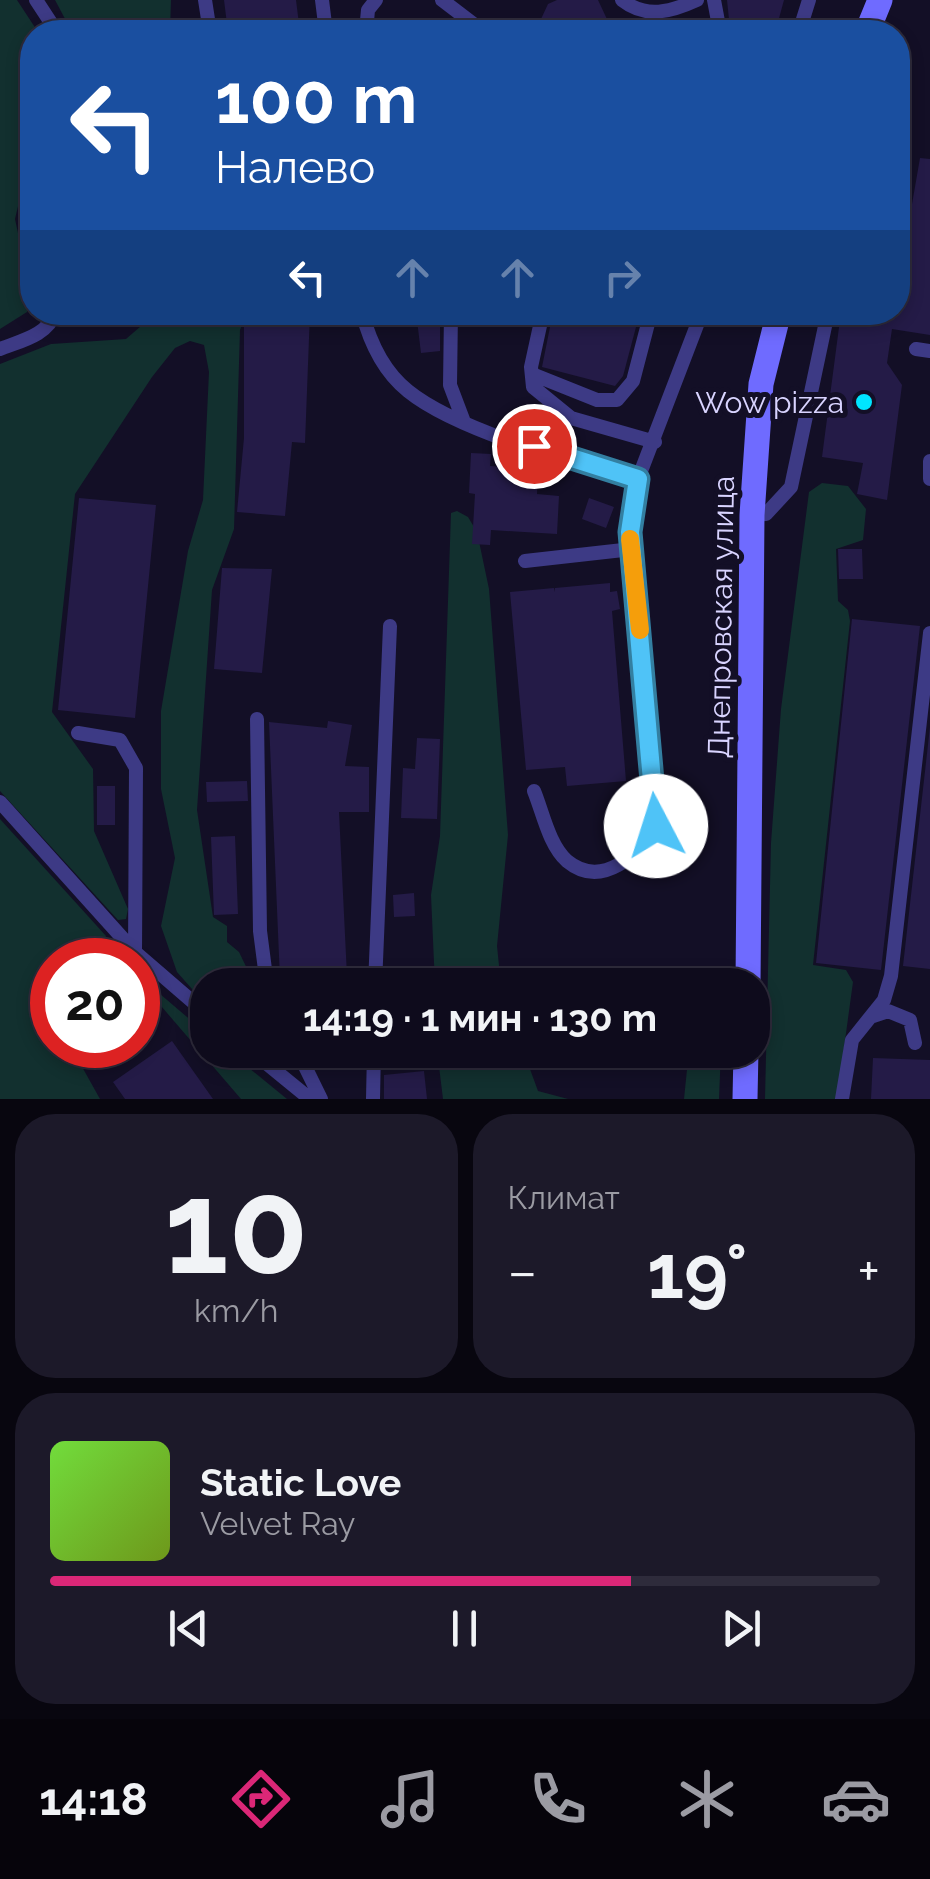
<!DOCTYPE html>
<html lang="ru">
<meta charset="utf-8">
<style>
:root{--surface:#0e0b1c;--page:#1c1929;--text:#f1f3f6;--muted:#9b9ba3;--line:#2e2b3b;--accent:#db2777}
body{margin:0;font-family:Raleway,sans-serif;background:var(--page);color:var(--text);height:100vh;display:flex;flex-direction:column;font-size:38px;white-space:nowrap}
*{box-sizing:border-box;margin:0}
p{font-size:32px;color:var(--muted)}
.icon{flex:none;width:55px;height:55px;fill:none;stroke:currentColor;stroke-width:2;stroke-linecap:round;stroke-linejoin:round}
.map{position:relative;height:1099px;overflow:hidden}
.sheet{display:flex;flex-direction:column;gap:15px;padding:15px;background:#08060f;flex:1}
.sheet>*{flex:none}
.top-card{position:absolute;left:20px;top:20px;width:890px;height:305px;border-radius:40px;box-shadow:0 5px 15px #0003,0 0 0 2px var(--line);background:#1a4fa0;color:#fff;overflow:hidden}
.speed{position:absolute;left:30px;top:938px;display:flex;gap:20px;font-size:50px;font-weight:700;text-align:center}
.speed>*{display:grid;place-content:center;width:130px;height:130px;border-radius:50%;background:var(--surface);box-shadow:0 5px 15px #0003,0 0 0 2px var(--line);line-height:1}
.speed .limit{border:15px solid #d22;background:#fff;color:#111}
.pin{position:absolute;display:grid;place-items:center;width:85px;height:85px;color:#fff;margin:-42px;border:5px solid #fff;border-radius:50%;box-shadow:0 2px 10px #0007}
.me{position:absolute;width:110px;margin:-55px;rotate:355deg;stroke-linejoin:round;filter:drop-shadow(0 0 8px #0008)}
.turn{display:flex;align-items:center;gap:35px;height:210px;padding:0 30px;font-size:45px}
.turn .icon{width:130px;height:130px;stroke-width:2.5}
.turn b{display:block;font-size:70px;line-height:85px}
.lanes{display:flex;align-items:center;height:95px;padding:0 30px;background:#0003;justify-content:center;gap:50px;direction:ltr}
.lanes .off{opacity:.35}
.big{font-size:75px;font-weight:700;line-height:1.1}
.sheet .widget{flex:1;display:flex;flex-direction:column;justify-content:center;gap:15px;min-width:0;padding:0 35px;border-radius:40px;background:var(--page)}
.sheet .dial{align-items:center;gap:0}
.dial b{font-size:130px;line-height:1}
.song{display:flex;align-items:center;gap:30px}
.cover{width:120px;height:120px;border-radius:15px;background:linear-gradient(135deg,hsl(100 70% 55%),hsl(80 70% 35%))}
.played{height:10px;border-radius:5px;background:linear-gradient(90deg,var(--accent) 70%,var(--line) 70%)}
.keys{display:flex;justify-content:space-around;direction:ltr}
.heat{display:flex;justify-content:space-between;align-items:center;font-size:55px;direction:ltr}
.sheet .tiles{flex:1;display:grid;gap:15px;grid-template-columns:1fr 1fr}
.widget:last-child{grid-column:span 2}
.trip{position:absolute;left:190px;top:968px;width:580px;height:100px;border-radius:40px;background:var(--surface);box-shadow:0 5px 15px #0003,0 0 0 2px var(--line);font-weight:700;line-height:100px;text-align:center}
.dock{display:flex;height:160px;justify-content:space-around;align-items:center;background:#06040b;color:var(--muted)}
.dock .icon{width:70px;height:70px}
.dock .current{color:var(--accent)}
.dock b{font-size:45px;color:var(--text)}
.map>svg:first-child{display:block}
.green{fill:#12302f}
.building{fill:#241b47}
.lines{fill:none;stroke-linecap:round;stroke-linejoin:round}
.path{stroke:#2fb8b0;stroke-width:4;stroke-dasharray:5 8;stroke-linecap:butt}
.lane{stroke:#3d3a85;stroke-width:14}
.secondary{stroke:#6f6bff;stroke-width:25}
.route-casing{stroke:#337fa1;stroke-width:25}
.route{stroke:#4fc3f7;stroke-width:18}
.slow{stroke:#f59e0b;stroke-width:18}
.poi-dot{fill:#00e5ff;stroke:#130f26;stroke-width:4}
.labels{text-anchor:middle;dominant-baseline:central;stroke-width:10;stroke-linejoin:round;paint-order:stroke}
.poi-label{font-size:30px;fill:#d9d4ff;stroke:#130f26;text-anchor:end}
.street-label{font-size:30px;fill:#d9d4ff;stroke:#130f26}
</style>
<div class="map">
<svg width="930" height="1099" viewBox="0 0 930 1099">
<rect width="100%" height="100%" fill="#130f26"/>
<path class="green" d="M0 0H17L38 32H32V147L15 219 31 294 27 312 0 329Z
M55 0H171L170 32H72Z
M156 313H247L240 330 234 529 212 590 197 810 213 917 227 926V942L239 952 255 985H208L207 1006 177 972 161 926 175 858 161 789V711L188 551 203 500 209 372 204 345 190 341 175 348 152 377 75 494 52 712 93 769 94 831 128 909 126 919 118 920 0 791V364L51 344 126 339Z
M822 483 848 486 866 509 863 540 836 549 838 601 848 610 850 621 813 965 846 970 853 982 837 1099H765L771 843 781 709 809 492Z
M457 511 468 517 477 532 489 589 508 835 497 946 501 985H435L431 895 440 836 451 513Z
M0 819 106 936 101 960H52V1045H76V1056L100 1099H0Z
M153 988 207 1034 208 1050H227L287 1099H241L149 992Z
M437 1050H523L538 1091 568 1099H443Z
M689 1050H721L719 1099H684Z"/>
<path class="building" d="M224 0H296L300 32H228Z
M557 0H598L613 32H535L548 4Z
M727 0H784L778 22 730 29Z
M920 158 930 159V335L892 329 887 363 902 385 887 500 857 494 863 463 822 457 841 312H898V285Z
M256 312H310L305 443 292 442 285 516 237 512 244 438V323L257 321Z
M416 312H440V351L421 353Z
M553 312H640L623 376 615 386 542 367Z
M471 453 491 454 490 466 538 469 537 494 559 496 557 534 491 530 490 545 472 544 475 494 469 493Z
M79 498 156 505 135 718 58 710Z
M589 498 614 507 606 528 582 519Z
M838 549H862L863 579H839Z
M222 568 272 569 262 673 214 669Z
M610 583V592L617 591 620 609 612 611 626 781 567 786 565 767 526 770 510 592 554 588V592L555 588Z
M852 619 920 626 881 970 816 963Z
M328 721 352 725 345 766 369 767V812H339L347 976 280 979 269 722 327 728Z
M930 727V969L903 966Z
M417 738 440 739 437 819 401 818 403 768 415 769Z
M247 781 248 801 207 802 206 782Z
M97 786H115V825H97Z
M235 836 238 914 214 915 211 837Z
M414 893 415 916 394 917 393 895Z
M172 1041 213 1099H125L113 1082Z
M873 1058 930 1060V1099H871Z
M424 1071 427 1099H384V1075Z"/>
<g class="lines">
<path class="path" d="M758 1031V1006"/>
<path class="lane" d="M36 0 57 32
M205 0 210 32
M322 0 326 32
M442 0 484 32
M622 0C646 19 671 12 697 0
M714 0 720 32
M366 32 368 10 376 0
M799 32 809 0
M32 207V243
M362 312C370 343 383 371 408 391 456 430 576 464 638 479
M451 312 450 385 464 422
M543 312 531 367 533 387 571 418 655 442
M0 349C20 341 49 335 55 312
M916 349 930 351
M532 374 597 400H617L633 381 651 312
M930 461V479
M752 515 766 514 791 487 828 312
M525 561 632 549
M257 719 260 931 267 985
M78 733 120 740 136 768 135 954
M534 791C543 813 549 845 567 861 602 890 639 854 656 826L629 532 638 479 702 312
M0 802 135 952 208 1015
M375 985 390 626
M873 1016 888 1011 910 1020 915 1043
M250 1050 310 1099
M297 1050 321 1099
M373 1099 374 1050
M842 1099 852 1040 884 1000 891 976 930 633"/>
<path class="secondary" d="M867 32 880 0
M748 985 752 515 761 384 779 312
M745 1099 746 1050"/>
</g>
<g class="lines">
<defs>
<path id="route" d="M534 446 638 479 630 532 656 826"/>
</defs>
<use href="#route" class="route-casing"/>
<use href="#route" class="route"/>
<path class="slow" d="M630 539 640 630"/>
</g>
<circle class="poi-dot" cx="864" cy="402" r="10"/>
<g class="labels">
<g class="poi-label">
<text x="844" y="402">Wow pizza</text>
</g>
<g class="street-label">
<text transform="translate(721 617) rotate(-89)">Днепровская улица</text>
</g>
</g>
</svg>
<div class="speed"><div class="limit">20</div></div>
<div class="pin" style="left:534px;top:446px;background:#d93025"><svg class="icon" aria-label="arrive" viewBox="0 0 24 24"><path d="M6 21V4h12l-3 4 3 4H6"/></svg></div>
<svg class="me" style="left:656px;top:826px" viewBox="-20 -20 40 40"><circle r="19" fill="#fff"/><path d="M0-13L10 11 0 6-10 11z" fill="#4fc3f7"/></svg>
<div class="trip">14:19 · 1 мин · 130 m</div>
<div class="top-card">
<div class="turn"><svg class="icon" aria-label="left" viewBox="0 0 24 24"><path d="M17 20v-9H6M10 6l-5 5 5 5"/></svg><div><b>100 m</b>Налево</div></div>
<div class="lanes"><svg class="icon" aria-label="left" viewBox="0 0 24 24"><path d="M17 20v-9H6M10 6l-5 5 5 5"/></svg><svg class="icon off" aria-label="ahead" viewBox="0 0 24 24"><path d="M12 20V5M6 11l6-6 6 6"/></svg><svg class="icon off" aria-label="ahead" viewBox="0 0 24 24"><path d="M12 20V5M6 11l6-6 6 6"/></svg><svg class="icon off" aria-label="right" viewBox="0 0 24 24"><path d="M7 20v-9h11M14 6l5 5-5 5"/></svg></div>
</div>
</div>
<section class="sheet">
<div class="tiles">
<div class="widget dial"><b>10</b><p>km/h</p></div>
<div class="widget"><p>Климат</p>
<div class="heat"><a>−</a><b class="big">19°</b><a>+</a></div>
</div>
<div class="widget">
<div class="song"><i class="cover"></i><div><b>Static Love</b><p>Velvet Ray</p></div></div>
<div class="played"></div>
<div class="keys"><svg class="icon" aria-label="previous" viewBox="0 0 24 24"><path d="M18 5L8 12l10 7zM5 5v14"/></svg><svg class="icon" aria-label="pause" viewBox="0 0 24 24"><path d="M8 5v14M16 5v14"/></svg><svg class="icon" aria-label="next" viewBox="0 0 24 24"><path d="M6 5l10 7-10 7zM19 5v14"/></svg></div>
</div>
</div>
</section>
<nav class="dock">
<b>14:18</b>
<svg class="icon current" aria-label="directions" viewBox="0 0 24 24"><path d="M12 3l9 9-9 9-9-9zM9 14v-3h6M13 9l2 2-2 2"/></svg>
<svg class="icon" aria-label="music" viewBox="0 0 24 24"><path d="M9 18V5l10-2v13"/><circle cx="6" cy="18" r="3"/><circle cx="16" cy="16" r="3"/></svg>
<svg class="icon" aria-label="phone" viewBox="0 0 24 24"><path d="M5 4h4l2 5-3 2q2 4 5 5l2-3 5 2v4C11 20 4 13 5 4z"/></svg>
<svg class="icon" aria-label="climate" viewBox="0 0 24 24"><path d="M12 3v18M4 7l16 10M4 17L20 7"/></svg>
<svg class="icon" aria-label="car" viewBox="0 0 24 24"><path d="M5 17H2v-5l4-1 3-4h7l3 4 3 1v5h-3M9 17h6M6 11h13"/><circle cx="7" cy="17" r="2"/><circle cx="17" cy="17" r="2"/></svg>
</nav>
